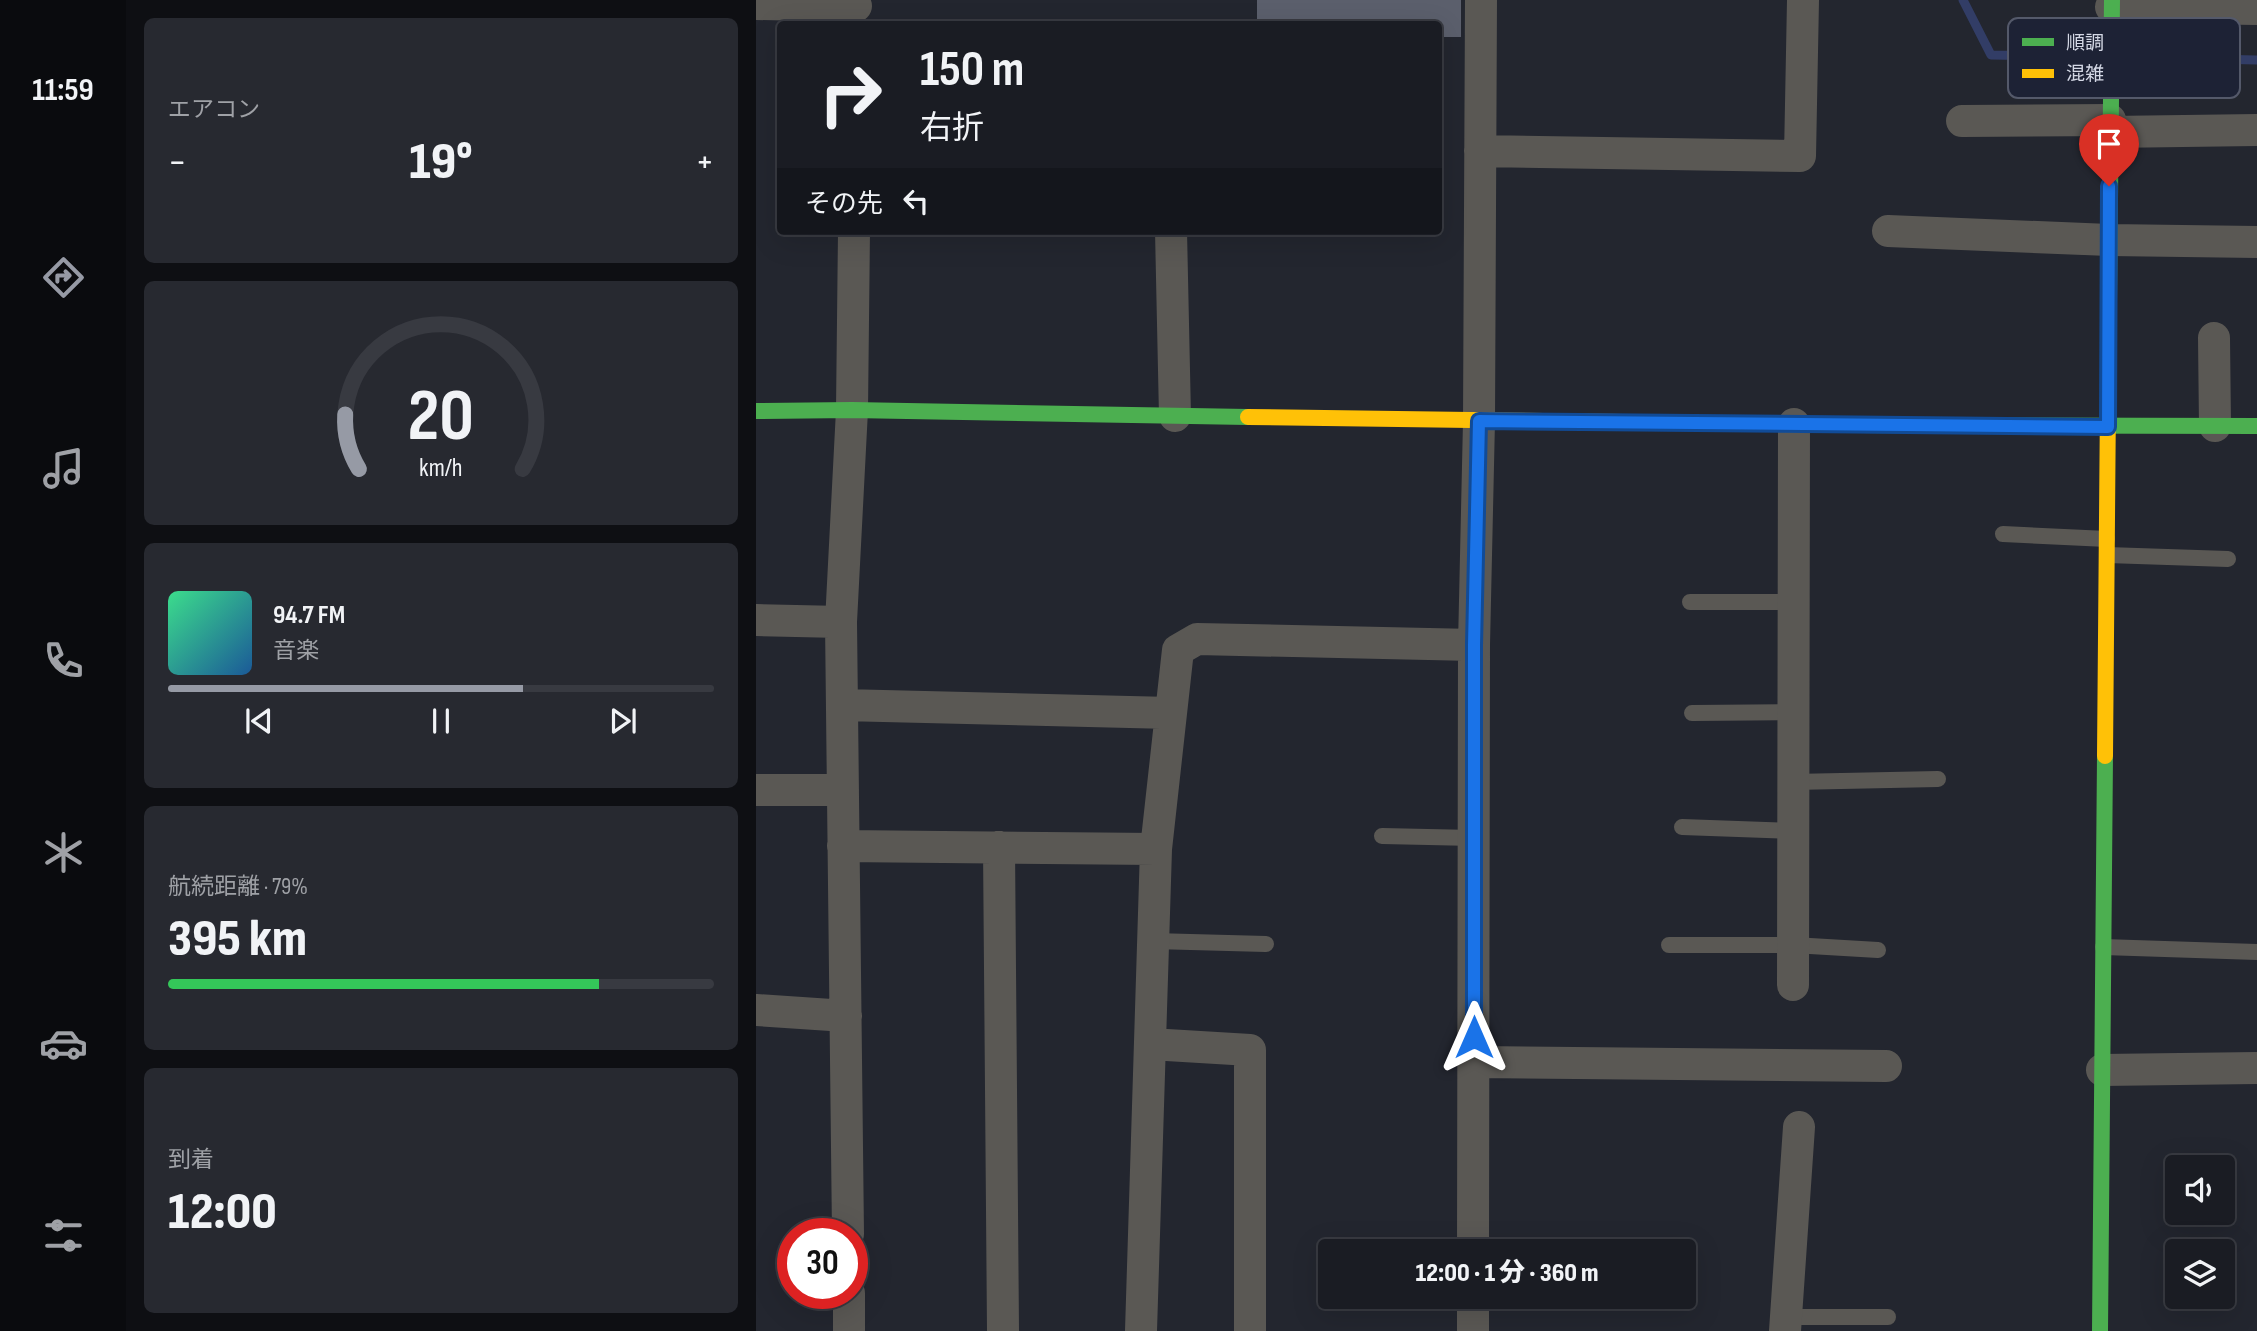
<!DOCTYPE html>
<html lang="ja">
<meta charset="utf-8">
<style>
:root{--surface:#1a1c23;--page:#272930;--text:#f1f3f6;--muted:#9fa1a6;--line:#383a41;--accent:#969aa5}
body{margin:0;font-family:"Sofia Sans Condensed","Noto Sans JP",sans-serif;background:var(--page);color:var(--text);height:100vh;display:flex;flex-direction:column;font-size:26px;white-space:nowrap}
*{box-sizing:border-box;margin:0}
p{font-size:23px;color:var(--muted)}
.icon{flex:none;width:38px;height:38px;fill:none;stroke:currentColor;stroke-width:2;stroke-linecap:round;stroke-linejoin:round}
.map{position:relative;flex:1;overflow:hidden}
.panel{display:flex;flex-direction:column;gap:18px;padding:18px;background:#0e0f13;width:630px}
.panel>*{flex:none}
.hud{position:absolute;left:21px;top:21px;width:665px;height:214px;border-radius:7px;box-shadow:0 7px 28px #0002,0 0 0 2px var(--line);background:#1a1c23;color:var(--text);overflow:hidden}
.buttons{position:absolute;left:1409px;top:1155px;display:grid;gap:14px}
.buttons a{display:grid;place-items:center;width:70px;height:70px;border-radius:7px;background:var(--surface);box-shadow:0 7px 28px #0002,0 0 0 2px var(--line);font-size:35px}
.speed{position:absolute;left:21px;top:1218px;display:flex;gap:14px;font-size:35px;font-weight:700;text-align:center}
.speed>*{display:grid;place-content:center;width:91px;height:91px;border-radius:50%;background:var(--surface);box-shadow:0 7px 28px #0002,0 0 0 2px var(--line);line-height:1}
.speed .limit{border:10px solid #d22;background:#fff;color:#111}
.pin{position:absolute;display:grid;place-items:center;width:60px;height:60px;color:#fff;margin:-72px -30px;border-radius:50% 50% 50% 0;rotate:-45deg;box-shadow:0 0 7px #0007}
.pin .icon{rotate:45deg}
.me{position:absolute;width:77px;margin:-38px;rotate:0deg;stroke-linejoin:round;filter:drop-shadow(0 0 5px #0008)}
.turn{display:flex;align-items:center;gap:24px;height:147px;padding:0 28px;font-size:32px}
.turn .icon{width:91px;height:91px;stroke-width:2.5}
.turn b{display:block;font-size:49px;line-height:60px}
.then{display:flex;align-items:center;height:66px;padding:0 28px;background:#0003;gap:14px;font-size:26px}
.big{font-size:52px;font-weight:800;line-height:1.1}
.panel .card{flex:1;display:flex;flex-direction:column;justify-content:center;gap:10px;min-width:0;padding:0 24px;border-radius:10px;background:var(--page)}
.panel .dial{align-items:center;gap:0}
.dial svg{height:182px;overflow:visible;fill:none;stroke:var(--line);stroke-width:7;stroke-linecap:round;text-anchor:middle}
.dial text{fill:var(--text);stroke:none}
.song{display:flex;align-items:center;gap:21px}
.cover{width:84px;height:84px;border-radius:10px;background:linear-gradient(135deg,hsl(150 70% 55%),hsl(210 70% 35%))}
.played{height:7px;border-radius:4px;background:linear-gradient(90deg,var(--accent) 65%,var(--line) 65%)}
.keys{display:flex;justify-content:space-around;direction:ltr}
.heat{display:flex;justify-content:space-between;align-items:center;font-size:38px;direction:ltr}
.charge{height:10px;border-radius:5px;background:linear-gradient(90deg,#34c759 79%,var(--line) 0)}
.trip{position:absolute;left:562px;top:1239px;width:378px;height:70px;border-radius:7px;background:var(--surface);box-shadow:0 7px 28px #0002,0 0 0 2px var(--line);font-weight:800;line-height:70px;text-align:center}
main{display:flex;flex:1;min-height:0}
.menu{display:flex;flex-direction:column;width:126px;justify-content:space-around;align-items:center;background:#0a0b0e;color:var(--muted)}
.menu .icon{width:49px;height:49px}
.menu .active{color:var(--accent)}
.menu b{font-size:32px;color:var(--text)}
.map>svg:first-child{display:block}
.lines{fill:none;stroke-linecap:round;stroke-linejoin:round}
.stream{stroke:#323d66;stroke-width:9}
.building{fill:#5b5f6c}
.lane{stroke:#5a5854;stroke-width:16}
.street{stroke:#5a5854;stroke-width:32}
.fast{stroke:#4caf50;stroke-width:16}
.slow{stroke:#ffc107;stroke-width:16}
.route-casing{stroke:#114b97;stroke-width:18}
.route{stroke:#1a73e8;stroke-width:12}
.key{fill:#1d2235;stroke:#54596a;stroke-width:2}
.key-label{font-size:19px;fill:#d4d8e5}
</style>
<main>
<nav class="menu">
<b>11:59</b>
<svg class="icon active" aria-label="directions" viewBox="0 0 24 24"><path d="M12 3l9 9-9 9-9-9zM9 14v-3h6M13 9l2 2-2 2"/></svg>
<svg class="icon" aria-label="music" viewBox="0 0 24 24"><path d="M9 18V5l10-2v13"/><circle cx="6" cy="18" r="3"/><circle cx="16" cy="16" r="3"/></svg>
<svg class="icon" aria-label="phone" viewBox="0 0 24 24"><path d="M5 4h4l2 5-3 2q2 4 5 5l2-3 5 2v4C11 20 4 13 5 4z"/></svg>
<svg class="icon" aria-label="climate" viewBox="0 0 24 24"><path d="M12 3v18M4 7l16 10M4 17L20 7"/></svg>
<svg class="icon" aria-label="car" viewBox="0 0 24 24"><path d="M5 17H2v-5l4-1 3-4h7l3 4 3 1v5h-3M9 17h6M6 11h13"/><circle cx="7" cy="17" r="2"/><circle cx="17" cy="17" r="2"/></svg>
<svg class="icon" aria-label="filters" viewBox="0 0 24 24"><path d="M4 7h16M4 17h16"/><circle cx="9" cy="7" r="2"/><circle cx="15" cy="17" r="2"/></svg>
</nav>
<section class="panel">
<div class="card"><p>エアコン</p>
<div class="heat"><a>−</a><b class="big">19°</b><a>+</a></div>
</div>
<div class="card dial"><svg viewBox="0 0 100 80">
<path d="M14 69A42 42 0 1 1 86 69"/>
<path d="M14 69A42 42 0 0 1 8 45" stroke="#969aa5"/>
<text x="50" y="56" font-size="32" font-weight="700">20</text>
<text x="50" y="72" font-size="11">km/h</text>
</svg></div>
<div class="card">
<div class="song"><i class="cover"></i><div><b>94.7 FM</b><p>音楽</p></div></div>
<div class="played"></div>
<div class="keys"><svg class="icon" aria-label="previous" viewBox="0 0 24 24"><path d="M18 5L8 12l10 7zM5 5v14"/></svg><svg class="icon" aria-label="pause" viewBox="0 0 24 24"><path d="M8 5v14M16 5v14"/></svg><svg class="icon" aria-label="next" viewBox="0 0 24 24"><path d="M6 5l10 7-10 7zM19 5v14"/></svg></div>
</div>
<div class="card"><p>航続距離 · 79%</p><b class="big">395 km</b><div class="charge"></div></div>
<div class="card"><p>到着</p><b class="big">12:00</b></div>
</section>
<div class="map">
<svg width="1501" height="1331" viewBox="0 0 1501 1331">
<rect width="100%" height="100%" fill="#23262f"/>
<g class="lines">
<path class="stream" d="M1207 0 1235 55 1345 57
M1363 57 1501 60"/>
</g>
<path class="building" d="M501 0H705V37H682V24H501Z"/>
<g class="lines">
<path class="lane" d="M1247 534 1351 539
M1351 555 1472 559
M934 602H1038
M936 713 1038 712
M1037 782 1182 779
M926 827 1037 831
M626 836 718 838
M397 941 510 944
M913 945H1037L1122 950
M1347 947 1501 952
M1030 1317H1132"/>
<path class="street" d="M0 4 100 6
M1355 7 1501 9
M1206 121 1354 120
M1354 132 1501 130
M724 151 1044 156 1047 0
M415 231 419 416
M1132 231 1353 240 1501 242
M1458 338 1459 426
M0 620 85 622
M86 705 415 713
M0 790H87
M87 846 400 849
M243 847 247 1331
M1037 985 1038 424
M0 1010 90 1016
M394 1044 494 1050V1331
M718 1062 1130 1066
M1346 1070 1501 1068
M92 1234 85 622 96 410 98 231
M717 1251 718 645 723 421 725 0
M93 1293V1331
M385 1331 400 849 422 650 441 639 718 645
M717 1331V1297
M1029 1331 1043 1127"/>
<path class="fast" d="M1352 399 1356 0
M0 411 96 410 492 417
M1099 425 1501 426
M1344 1331 1349 756"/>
<path class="slow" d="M492 417 1099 425
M1349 756 1352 399"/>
</g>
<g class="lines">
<defs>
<path id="route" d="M718 1037V645L723 421 1352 427 1353 186"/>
</defs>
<use href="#route" class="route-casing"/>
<use href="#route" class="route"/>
</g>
<rect x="1252" y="18" width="232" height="80" rx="10" class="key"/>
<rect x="1266" y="38" width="32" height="8" fill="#4caf50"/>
<rect x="1266" y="69" width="32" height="9" fill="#ffc107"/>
<g class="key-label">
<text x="1310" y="49">順調</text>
<text x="1310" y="80">混雑</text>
</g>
</svg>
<div class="buttons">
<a><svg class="icon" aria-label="sound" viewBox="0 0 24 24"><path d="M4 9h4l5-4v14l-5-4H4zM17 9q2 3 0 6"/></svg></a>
<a><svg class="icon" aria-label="layers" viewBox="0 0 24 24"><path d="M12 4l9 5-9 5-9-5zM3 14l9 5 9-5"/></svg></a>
</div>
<div class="speed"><div class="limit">30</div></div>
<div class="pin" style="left:1353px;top:186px;background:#d93025"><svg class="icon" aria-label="arrive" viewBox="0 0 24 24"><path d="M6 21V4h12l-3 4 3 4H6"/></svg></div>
<svg class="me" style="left:718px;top:1037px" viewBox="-20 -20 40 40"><path d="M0-17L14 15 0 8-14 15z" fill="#1a73e8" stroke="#fff" stroke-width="4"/></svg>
<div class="trip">12:00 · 1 分 · 360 m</div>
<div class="hud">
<div class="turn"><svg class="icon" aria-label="right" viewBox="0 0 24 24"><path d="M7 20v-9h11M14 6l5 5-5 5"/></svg><div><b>150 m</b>右折</div></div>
<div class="then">その先<svg class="icon" aria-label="left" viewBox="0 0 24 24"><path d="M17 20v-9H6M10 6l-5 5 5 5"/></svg></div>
</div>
</div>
</main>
